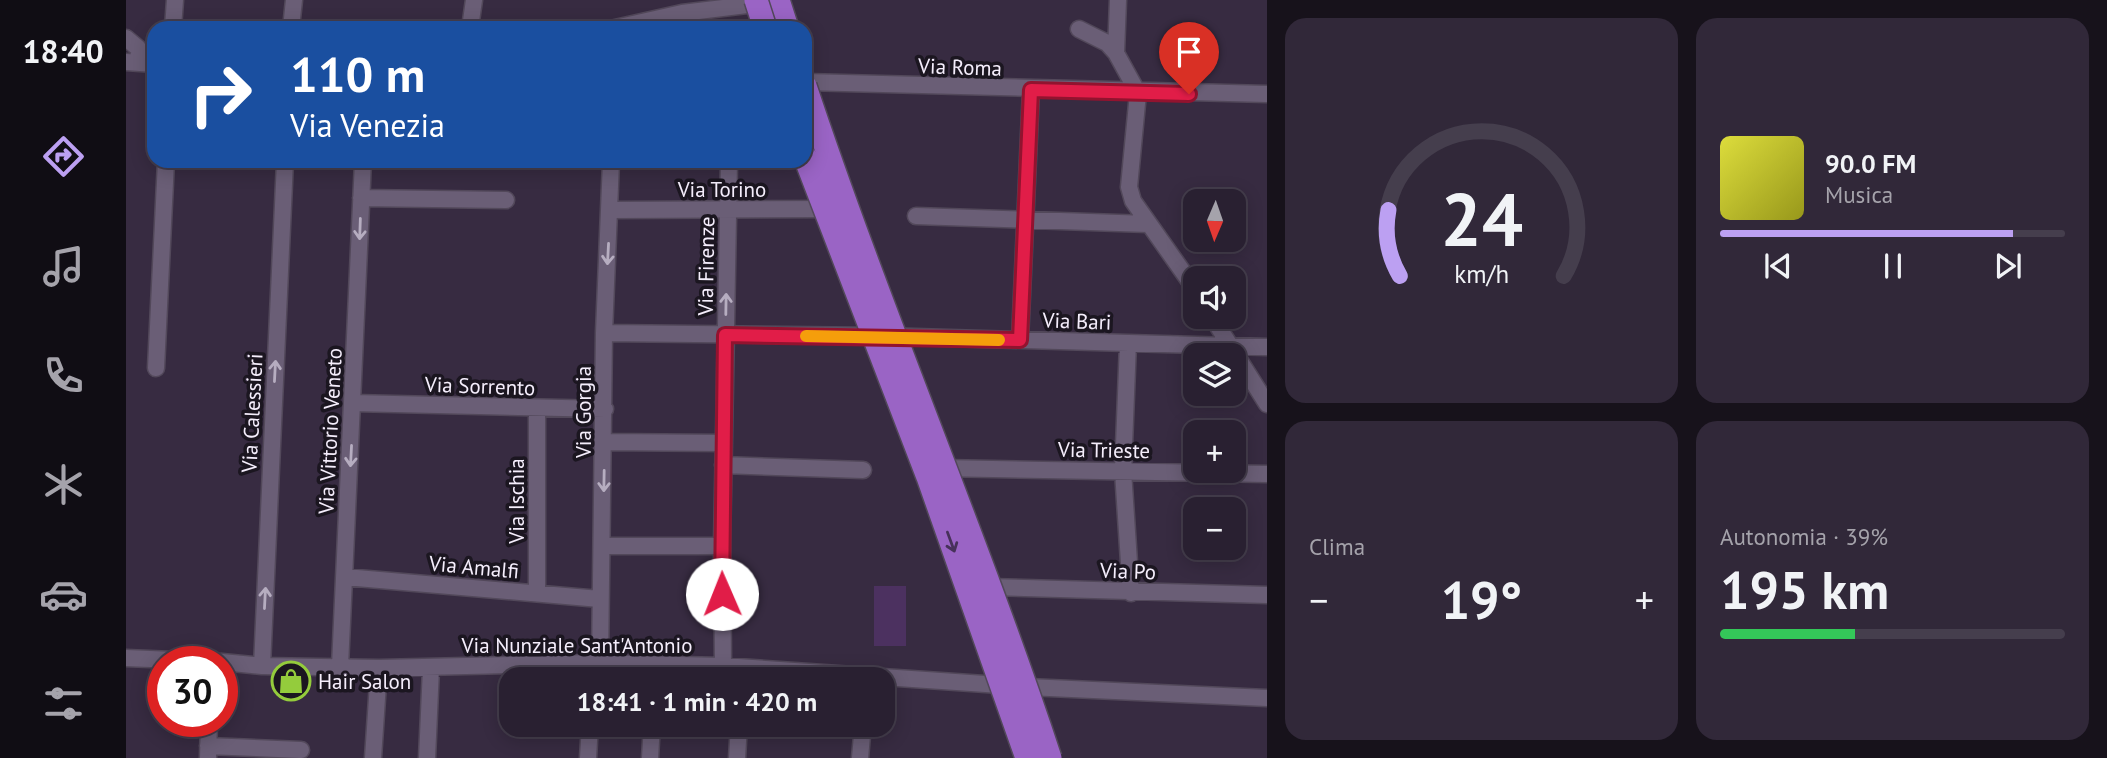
<!DOCTYPE html>
<html lang="it">
<meta charset="utf-8">
<style>
:root{--surface:#292031;--page:#312839;--text:#f1f3f6;--muted:#a5a3ab;--line:#453e4d;--accent:#bca0f2}
body{margin:0;font-family:"PT Sans",sans-serif;background:var(--page);color:var(--text);height:100vh;display:flex;flex-direction:column;font-size:26px;white-space:nowrap}
*{box-sizing:border-box;margin:0}
p{font-size:23px;color:var(--muted)}
.icon{flex:none;width:38px;height:38px;fill:none;stroke:currentColor;stroke-width:2;stroke-linecap:round;stroke-linejoin:round}
.map{position:relative;flex:1;overflow:hidden}
.panel{display:flex;flex-direction:column;gap:18px;padding:18px;background:#17121b;width:840px}
.panel>*{flex:none}
.top-card{position:absolute;left:21px;top:21px;width:665px;height:147px;border-radius:21px;box-shadow:0 4px 18px #0003,0 0 0 2px var(--line);background:#1a4fa0;color:#fff;overflow:hidden}
.needle{width:46px;rotate:182deg}
.buttons{position:absolute;left:1057px;top:189px;display:grid;gap:14px}
.buttons a{display:grid;place-items:center;width:63px;height:63px;border-radius:14px;background:var(--surface);box-shadow:0 4px 18px #0003,0 0 0 2px var(--line);font-size:35px}
.speed{position:absolute;left:21px;top:646px;display:flex;gap:14px;font-size:35px;font-weight:700;text-align:center}
.speed>*{display:grid;place-content:center;width:91px;height:91px;border-radius:50%;background:var(--surface);box-shadow:0 4px 18px #0003,0 0 0 2px var(--line);line-height:1}
.speed .limit{border:10px solid #d22;background:#fff;color:#111}
.pin{position:absolute;display:grid;place-items:center;width:60px;height:60px;color:#fff;margin:-72px -30px;border-radius:50% 50% 50% 0;rotate:-45deg;box-shadow:0 0 7px #0007}
.pin .icon{rotate:45deg}
.me{position:absolute;width:77px;margin:-38px;rotate:359deg;stroke-linejoin:round;filter:drop-shadow(0 0 5px #0008)}
.turn{display:flex;align-items:center;gap:24px;height:147px;padding:0 28px;font-size:32px}
.turn .icon{width:91px;height:91px;stroke-width:2.5}
.turn b{display:block;font-size:49px;line-height:60px}
.big{font-size:52px;font-weight:800;line-height:1.1}
.panel .widget{flex:1;display:flex;flex-direction:column;justify-content:center;gap:10px;min-width:0;padding:0 24px;border-radius:21px;background:var(--page)}
.panel .dial{align-items:center;gap:0}
.dial svg{height:182px;overflow:visible;fill:none;stroke:var(--line);stroke-width:7;stroke-linecap:round;text-anchor:middle}
.dial text{fill:var(--text);stroke:none}
.song{display:flex;align-items:center;gap:21px}
.cover{width:84px;height:84px;border-radius:10px;background:linear-gradient(135deg,hsl(60 70% 55%),hsl(60 70% 35%))}
.played{height:7px;border-radius:4px;background:linear-gradient(90deg,var(--accent) 85%,var(--line) 85%)}
.keys{display:flex;justify-content:space-around;direction:ltr}
.heat{display:flex;justify-content:space-between;align-items:center;font-size:38px;direction:ltr}
.charge{height:10px;border-radius:5px;background:linear-gradient(90deg,#34c759 39%,var(--line) 0)}
.panel .tiles{flex:1;display:grid;gap:18px;grid-template-columns:repeat(2,1fr)}
.trip{position:absolute;left:373px;top:667px;width:396px;height:70px;border-radius:21px;background:var(--surface);box-shadow:0 4px 18px #0003,0 0 0 2px var(--line);font-weight:800;line-height:70px;text-align:center}
main{display:flex;flex:1;min-height:0}
.tab-bar{display:flex;flex-direction:column;width:126px;justify-content:space-around;align-items:center;background:#100d14;color:var(--muted)}
.tab-bar .icon{width:49px;height:49px}
.tab-bar .on{color:var(--accent)}
.tab-bar b{font-size:32px;color:var(--text)}
.map>svg:first-child{display:block}
.green{fill:#4c3160}
.lines{fill:none;stroke-linecap:round;stroke-linejoin:round}
.minor-casing{stroke:#52485a;stroke-width:19}
.highway-casing{stroke:#52485a;stroke-width:26}
.minor{stroke:#6a5e76;stroke-width:16}
.highway{stroke:#9a64c5;stroke-width:23}
.highway-bridge-casing{stroke:#52485a;stroke-width:26;stroke-linecap:butt}
.highway-bridge{stroke:#9a64c5;stroke-width:23}
.oneway{stroke:#b6adc0}
.oneway2{stroke:#47315a}
.route-casing{stroke:#92132f;stroke-width:18}
.route{stroke:#e11d48;stroke-width:12}
.slow{stroke:#f59e0b;stroke-width:12}
.labels{text-anchor:middle;dominant-baseline:central;stroke-width:7;stroke-linejoin:round;paint-order:stroke}
.street-label{font-size:21px;fill:#f5eefc;stroke:#1b1620}
.poi-label{font-size:21px;fill:#f5eefc;stroke:#1b1620;text-anchor:start}
</style>
<main>
<nav class="tab-bar">
<b>18:40</b>
<svg class="icon on" aria-label="directions" viewBox="0 0 24 24"><path d="M12 3l9 9-9 9-9-9zM9 14v-3h6M13 9l2 2-2 2"/></svg>
<svg class="icon" aria-label="music" viewBox="0 0 24 24"><path d="M9 18V5l10-2v13"/><circle cx="6" cy="18" r="3"/><circle cx="16" cy="16" r="3"/></svg>
<svg class="icon" aria-label="phone" viewBox="0 0 24 24"><path d="M5 4h4l2 5-3 2q2 4 5 5l2-3 5 2v4C11 20 4 13 5 4z"/></svg>
<svg class="icon" aria-label="climate" viewBox="0 0 24 24"><path d="M12 3v18M4 7l16 10M4 17L20 7"/></svg>
<svg class="icon" aria-label="car" viewBox="0 0 24 24"><path d="M5 17H2v-5l4-1 3-4h7l3 4 3 1v5h-3M9 17h6M6 11h13"/><circle cx="7" cy="17" r="2"/><circle cx="17" cy="17" r="2"/></svg>
<svg class="icon" aria-label="filters" viewBox="0 0 24 24"><path d="M4 7h16M4 17h16"/><circle cx="9" cy="7" r="2"/><circle cx="15" cy="17" r="2"/></svg>
</nav>
<div class="map">
<svg width="1141" height="758" viewBox="0 0 1141 758">
<rect width="100%" height="100%" fill="#372b41"/>
<path class="green" d="M748 586H780V646H748Z"/>
<g class="lines">
<defs>
<path id="minor" d="M992 0 990 53 1012 93
M47 28 49 0
M165 28 168 0
M344 28 348 0
M489 28 556 13 638 3
M953 29 981 43 990 53
M0 38 12 48 14 63
M0 62 28 64
M679 82 1141 94
M1012 93 1003 187 1007 201 1069 289
M679 123 697 173
M235 198 380 200
M484 210 707 209
M790 216 1022 224
M1086 317 1141 404
M478 333 755 336 1141 347
M894 340 905 90
M1002 343 997 471 1005 593
M30 368 40 161
M227 403 479 409
M478 442 598 443
M597 465 737 470
M815 468 1141 474
M477 546H596
M219 577 474 599
M862 587 1141 595
M411 593V409
M0 658 95 662
M96 662 136 666 253 668 467 663 597 666 902 687 1141 698
M474 663 478 333 485 161
M136 666 159 161
M214 666 237 161
M597 666 596 546 603 161
M82 746 175 750
M82 758 83 721
M247 758 253 668
M301 758 305 668
M462 758 464 724
M524 758 526 724
M611 758 613 724
M734 758 737 724"/>
<path id="highway" d="M652 0 661 28"/>
</defs>
<use href="#minor" class="minor-casing"/>
<use href="#highway" class="highway-casing"/>
<use href="#minor" class="minor"/>
<use href="#highway" class="highway"/>
<defs>
<path id="highway-bridge" d="M630 0 639 28
M679 86C754 312 849 531 924 758
M679 157 802 477 901 758"/>
</defs>
<use href="#highway-bridge" class="highway-bridge-casing"/>
<use href="#highway-bridge" class="highway-bridge"/>
</g>
<defs><path id="oneway-shaft" d="M-6 0H5M1.5-3L5.5 0L1.5 3" fill="none" stroke-width="1.6" stroke-linecap="round" stroke-linejoin="round" transform="scale(1.75)"/></defs>
<g class="oneway">
<use href="#oneway-shaft" transform="translate(234 229) rotate(92)"/>
<use href="#oneway-shaft" transform="translate(482 254) rotate(93)"/>
<use href="#oneway-shaft" transform="translate(600 304) rotate(-89)"/>
<use href="#oneway-shaft" transform="translate(149 371) rotate(-87)"/>
<use href="#oneway-shaft" transform="translate(225 456) rotate(93)"/>
<use href="#oneway-shaft" transform="translate(478 481) rotate(91)"/>
<use href="#oneway-shaft" transform="translate(139 598) rotate(-87)"/>
</g>
<use class="oneway2" href="#oneway-shaft" transform="translate(825 542) rotate(70)"/>
<g class="lines">
<defs>
<path id="route" d="M596 594 599 335 894 340 905 90 1063 94"/>
</defs>
<use href="#route" class="route-casing"/>
<use href="#route" class="route"/>
<path class="slow" d="M680 336 873 340"/>
</g>
<defs>
<symbol id="shop-ring" viewBox="-11 -11 22 22"><circle r="9.5" fill="#1b1620" stroke="#94cc3c" stroke-width="1.5"/><path d="M-5-2.5h2.3a2.7 3.5 0 0 1 5.4 0H5L5.5 6h-11ZM-1.5-2.5h3a1.5 2.3 0 0 0-3 0Z" fill="#94cc3c"/></symbol>
</defs>
<g fill-rule="evenodd">
<use href="#shop-ring" x="143" y="659" width="44" height="44"/>
</g>
<g class="labels">
<g class="street-label">
<text transform="translate(834 67) rotate(2)">Via Roma</text>
<text x="596" y="189">Via Torino</text>
<text transform="translate(580 266) rotate(-89)">Via Firenze</text>
<text transform="translate(951 321) rotate(2)">Via Bari</text>
<text transform="translate(354 386) rotate(2)">Via Sorrento</text>
<text transform="translate(457 412) rotate(-90)">Via Gorgia</text>
<text transform="translate(126 413) rotate(-87)">Via Calessieri</text>
<text transform="translate(204 431) rotate(-87)">Via Vittorio Veneto</text>
<text transform="translate(978 450) rotate(1)">Via Trieste</text>
<text transform="translate(390 501) rotate(-90)">Via Ischia</text>
<text transform="translate(348 567) rotate(5)">Via Amalfi</text>
<text transform="translate(1002 571) rotate(2)">Via Po</text>
<text x="451" y="645">Via Nunziale Sant'Antonio</text>
</g>
<g class="poi-label">
<text x="192" y="681">Hair Salon</text>
</g>
</g>
</svg>
<div class="buttons">
<a><svg class="needle" viewBox="-14 -14 28 28"><path d="M0-13l5 13h-10z" fill="#e53935"/><path d="M0 13l5-13h-10z" fill="#a5a3ab"/></svg></a>
<a><svg class="icon" aria-label="sound" viewBox="0 0 24 24"><path d="M4 9h4l5-4v14l-5-4H4zM17 9q2 3 0 6"/></svg></a>
<a><svg class="icon" aria-label="layers" viewBox="0 0 24 24"><path d="M12 4l9 5-9 5-9-5zM3 14l9 5 9-5"/></svg></a>
<a>+</a>
<a>−</a>
</div>
<div class="speed"><div class="limit">30</div></div>
<div class="pin" style="left:1063px;top:94px;background:#d93025"><svg class="icon" aria-label="arrive" viewBox="0 0 24 24"><path d="M6 21V4h12l-3 4 3 4H6"/></svg></div>
<svg class="me" style="left:596px;top:594px" viewBox="-20 -20 40 40"><circle r="19" fill="#fff"/><path d="M0-13L10 11 0 6-10 11z" fill="#e11d48"/></svg>
<div class="trip">18:41 · 1 min · 420 m</div>
<div class="top-card">
<div class="turn"><svg class="icon" aria-label="right" viewBox="0 0 24 24"><path d="M7 20v-9h11M14 6l5 5-5 5"/></svg><div><b>110 m</b>Via Venezia</div></div>
</div>
</div>
<section class="panel">
<div class="tiles">
<div class="widget dial"><svg viewBox="0 0 100 80">
<path d="M14 69A42 42 0 1 1 86 69"/>
<path d="M14 69A42 42 0 0 1 9 40" stroke="#bca0f2"/>
<text x="50" y="56" font-size="32" font-weight="700">24</text>
<text x="50" y="72" font-size="11">km/h</text>
</svg></div>
<div class="widget">
<div class="song"><i class="cover"></i><div><b>90.0 FM</b><p>Musica</p></div></div>
<div class="played"></div>
<div class="keys"><svg class="icon" aria-label="previous" viewBox="0 0 24 24"><path d="M18 5L8 12l10 7zM5 5v14"/></svg><svg class="icon" aria-label="pause" viewBox="0 0 24 24"><path d="M8 5v14M16 5v14"/></svg><svg class="icon" aria-label="next" viewBox="0 0 24 24"><path d="M6 5l10 7-10 7zM19 5v14"/></svg></div>
</div>
<div class="widget"><p>Clima</p>
<div class="heat"><a>−</a><b class="big">19°</b><a>+</a></div>
</div>
<div class="widget"><p>Autonomia · 39%</p><b class="big">195 km</b><div class="charge"></div></div>
</div>
</section>
</main>
